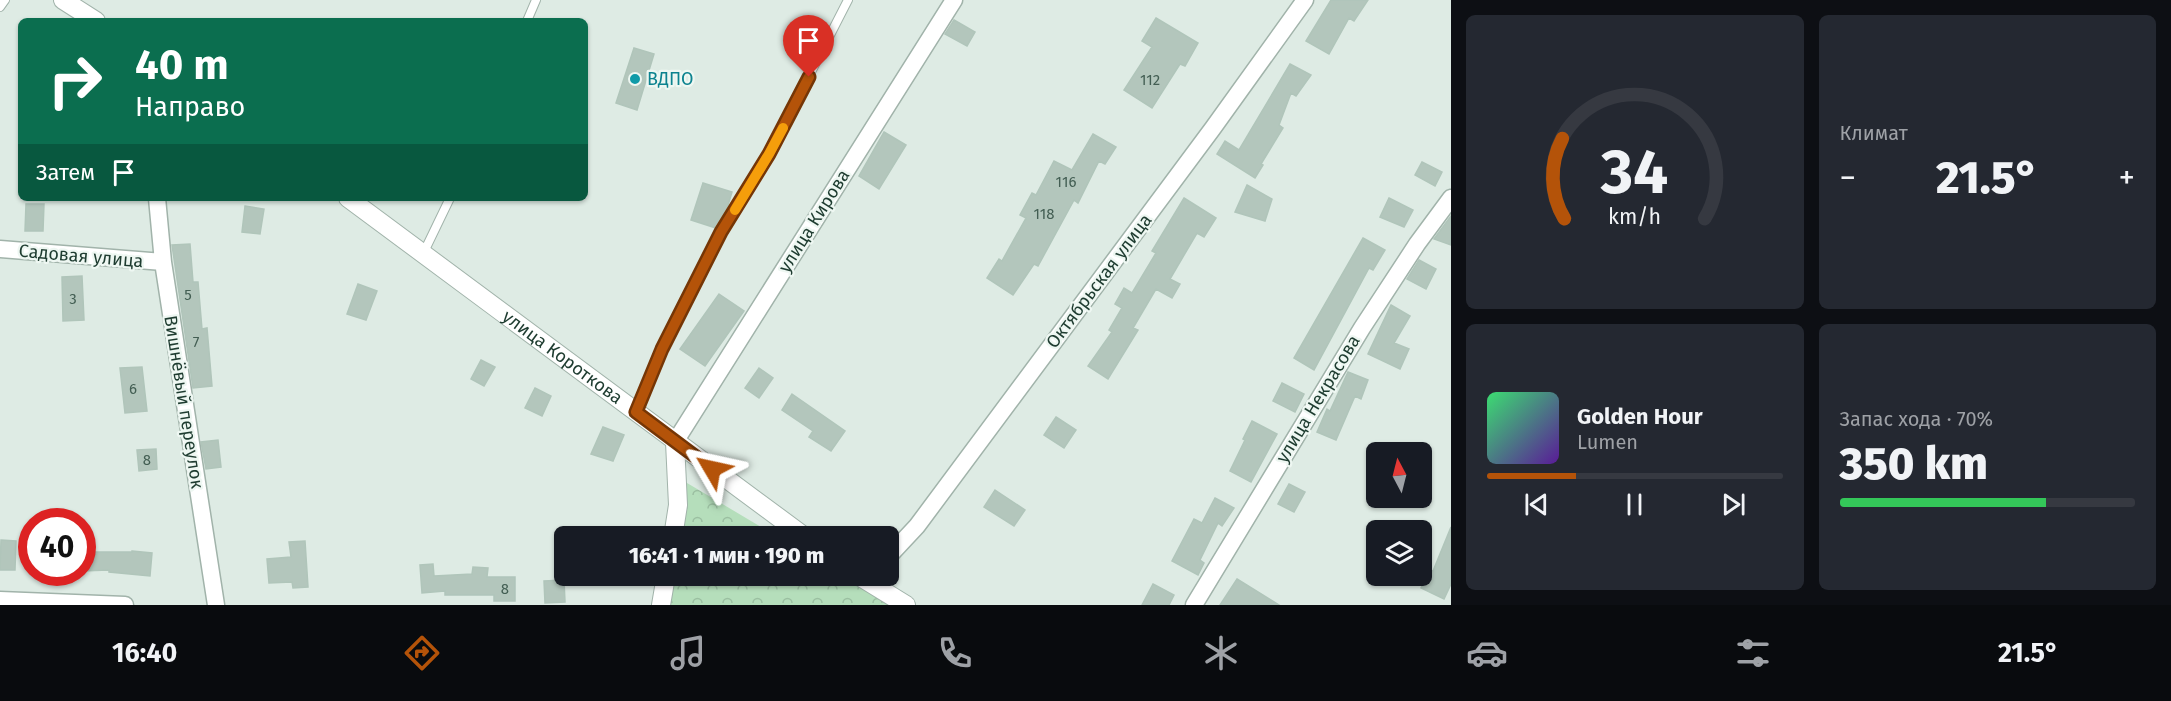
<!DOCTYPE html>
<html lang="ru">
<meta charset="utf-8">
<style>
:root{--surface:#171b24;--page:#242831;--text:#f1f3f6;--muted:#9ea1a6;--line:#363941;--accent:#b45309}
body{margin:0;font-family:"Fira Sans",sans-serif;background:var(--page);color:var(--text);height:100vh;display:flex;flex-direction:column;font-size:22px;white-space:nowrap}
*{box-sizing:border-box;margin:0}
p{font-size:20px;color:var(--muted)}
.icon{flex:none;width:33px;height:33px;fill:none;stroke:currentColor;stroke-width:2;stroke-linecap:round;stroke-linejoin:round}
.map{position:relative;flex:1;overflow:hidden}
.panel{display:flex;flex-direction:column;gap:15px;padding:15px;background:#0d0f14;width:720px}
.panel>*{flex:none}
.banner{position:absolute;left:18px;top:18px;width:570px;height:183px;border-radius:9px;box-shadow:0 2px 4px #0004;background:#0b6e4f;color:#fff;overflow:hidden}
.needle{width:39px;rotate:353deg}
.buttons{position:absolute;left:1366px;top:442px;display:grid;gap:12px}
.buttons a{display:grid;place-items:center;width:66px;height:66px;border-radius:9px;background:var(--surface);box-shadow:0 2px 4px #0004;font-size:30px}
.speed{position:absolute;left:18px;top:508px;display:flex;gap:12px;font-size:30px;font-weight:700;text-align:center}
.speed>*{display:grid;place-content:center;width:78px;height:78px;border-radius:50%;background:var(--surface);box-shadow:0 2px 4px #0004;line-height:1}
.speed .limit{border:9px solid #d22;background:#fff;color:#111}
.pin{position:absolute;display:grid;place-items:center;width:51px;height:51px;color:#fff;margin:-62px -26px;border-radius:50% 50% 50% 0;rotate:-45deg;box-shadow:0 0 6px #0007}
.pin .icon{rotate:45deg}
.me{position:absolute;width:66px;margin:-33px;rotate:306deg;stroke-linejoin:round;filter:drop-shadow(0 0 4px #0008)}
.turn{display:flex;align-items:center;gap:21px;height:126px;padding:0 18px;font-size:27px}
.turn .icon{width:78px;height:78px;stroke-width:2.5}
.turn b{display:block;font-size:42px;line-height:51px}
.then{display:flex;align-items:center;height:57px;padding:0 18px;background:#0003;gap:12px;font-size:22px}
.big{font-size:45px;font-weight:800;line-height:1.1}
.panel .card{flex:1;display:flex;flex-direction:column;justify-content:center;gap:9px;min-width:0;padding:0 21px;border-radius:9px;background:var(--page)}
.panel .dial{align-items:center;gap:0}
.dial svg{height:156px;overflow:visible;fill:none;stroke:var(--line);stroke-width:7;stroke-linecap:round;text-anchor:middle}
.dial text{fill:var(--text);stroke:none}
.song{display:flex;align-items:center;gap:18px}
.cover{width:72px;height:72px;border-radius:9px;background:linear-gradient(135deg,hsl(140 70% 55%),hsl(270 70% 35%))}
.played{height:6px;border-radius:3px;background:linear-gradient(90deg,var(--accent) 30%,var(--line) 30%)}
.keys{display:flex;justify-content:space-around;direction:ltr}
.heat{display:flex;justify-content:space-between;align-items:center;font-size:33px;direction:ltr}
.charge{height:9px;border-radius:4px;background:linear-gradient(90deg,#34c759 70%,var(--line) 0)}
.panel .tiles{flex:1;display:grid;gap:15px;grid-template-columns:repeat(2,1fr)}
.trip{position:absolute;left:554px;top:526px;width:345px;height:60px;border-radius:9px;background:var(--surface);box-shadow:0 2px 4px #0004;font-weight:800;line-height:60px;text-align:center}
.dock{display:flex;height:96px;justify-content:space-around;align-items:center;background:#090b0e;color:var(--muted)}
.dock .icon{width:42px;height:42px}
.dock .selected{color:var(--accent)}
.dock b{font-size:27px;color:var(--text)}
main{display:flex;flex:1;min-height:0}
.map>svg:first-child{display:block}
.park{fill:url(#park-crowns)}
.building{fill:#b3c6bc;stroke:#b0c5ba;stroke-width:1.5}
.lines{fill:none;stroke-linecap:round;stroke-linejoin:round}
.service-casing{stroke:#a1b3aa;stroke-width:10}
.minor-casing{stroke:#a1b3aa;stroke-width:19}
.tertiary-casing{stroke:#a1b3aa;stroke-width:20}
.service{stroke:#fff;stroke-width:8}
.minor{stroke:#fff;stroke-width:16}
.tertiary{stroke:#fff;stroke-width:18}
.route-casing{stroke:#753606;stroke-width:15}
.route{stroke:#b45309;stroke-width:10}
.slow{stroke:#f59e0b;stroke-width:10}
.culture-dot{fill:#0f9aa8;stroke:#eef7f2;stroke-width:2}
.labels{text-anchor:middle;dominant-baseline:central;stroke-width:4.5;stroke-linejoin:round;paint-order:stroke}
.number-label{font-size:15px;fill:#435e53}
.culture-label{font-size:18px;fill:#0d838f;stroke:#eef7f2;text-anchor:start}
.street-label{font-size:18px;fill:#1e3c30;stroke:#eef7f2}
</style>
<main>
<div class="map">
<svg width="1451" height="605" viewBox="0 0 1451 605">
<defs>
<pattern id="park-crowns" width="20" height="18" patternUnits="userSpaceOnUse" patternTransform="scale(1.5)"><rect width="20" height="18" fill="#b5debb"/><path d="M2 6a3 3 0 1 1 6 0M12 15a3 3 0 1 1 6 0" fill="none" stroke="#9bbfa1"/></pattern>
</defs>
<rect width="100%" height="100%" fill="#deebe4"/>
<path class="park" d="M682 480 778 537H676Z
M673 576H843L891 605H670Z"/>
<path class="building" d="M1331 0H1368L1354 21 1349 18 1329 54 1306 41Z
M1156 18 1198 43 1185 66 1180 64 1152 108 1124 90 1152 47 1142 41Z
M954 20 975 32 967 46 945 34Z
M634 48 654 54 637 110 616 103Z
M1290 64 1311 75 1296 96 1291 93 1279 125 1283 128 1261 164 1263 165 1255 178 1217 154 1225 141 1239 150Z
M884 132 906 145 879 189 859 176Z
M1093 134 1116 147 1105 164 1099 161 1078 203 1074 200 1038 266 1034 264 1013 295 987 278 999 259 1002 261 1026 218 1020 215 1032 193 1036 195 1054 161 1072 170Z
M1422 162 1442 172 1435 186 1415 175Z
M703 183 732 192 726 212 716 228 691 220Z
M1247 185 1272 199 1265 221 1235 212Z
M1184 198 1216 218 1204 237 1197 233 1170 279 1180 284 1172 298 1156 289 1133 328 1138 330 1108 379 1088 366 1112 332 1109 330 1122 308 1115 304 1124 288 1132 293 1156 253 1152 251Z
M1389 198 1413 210 1404 227 1380 217Z
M26 204H44L43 231H25Z
M245 206 264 209 260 234 242 232Z
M1451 216V245L1434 239Z
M1363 238 1385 250 1373 270 1369 268 1314 370 1294 358Z
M190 244 193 282H198L202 329 207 328 212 386 193 388 172 245Z
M1419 260 1436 269 1426 289 1407 279Z
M82 276 84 320 63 321 62 277Z
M358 284 377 291 366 320 347 314Z
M719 294 744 311 705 366 680 349Z
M1391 305 1410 316 1394 343 1409 349 1400 369 1368 354Z
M481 360 495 367 484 386 471 379Z
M142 367 147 411 125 413 120 368Z
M759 368 773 378 759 398 745 388Z
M1348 372 1368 380 1361 399 1355 396 1336 440 1317 432 1327 409 1330 411Z
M1282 383 1304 394 1295 412 1273 401Z
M535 388 551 396 542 416 525 408Z
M792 394 845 431 831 451 809 437 813 431 782 410Z
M1056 417 1076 430 1064 448 1044 435Z
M1252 421 1277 434 1251 482 1230 471 1245 440 1243 439Z
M603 427 624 435 613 461 591 454Z
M218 440 221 467 206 469 201 442Z
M156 449 157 469 139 471 137 450Z
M1289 484 1305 492 1294 512 1278 504Z
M995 490 1025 510 1014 526 984 507Z
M1215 498 1234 508 1222 526 1218 523 1200 560 1204 563 1198 575 1172 561 1194 519 1202 523Z
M1451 527V584L1444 599 1421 588 1430 570 1433 571Z
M1 540 16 541 15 570H0Z
M305 541 308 587 293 588 292 582 269 583 267 559 291 557 289 542Z
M132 551 152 553 150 576 109 572V570L82 571V552H132Z
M433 564 434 576 472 574 473 567 488 568 487 577H515V601H494V595H445V591L422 593 420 565Z
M1237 579 1279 605H1220Z
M564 580 565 602 545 603 544 581Z
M1153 584 1174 595 1169 605H1142Z"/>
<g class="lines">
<defs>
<path id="service" d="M0 7 5 0
M527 21 536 0
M423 254 450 198
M636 412 662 349 721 232 769 154 848 0"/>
<path id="minor" d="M157 198 163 262 216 605
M0 249 163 262
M675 442 954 0
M888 557 917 526 1213 128 1305 0
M0 600 125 605
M1194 605 1362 328 1417 244 1451 198"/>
<g id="tertiary">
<path d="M63 0 96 21"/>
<path id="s1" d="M348 198 805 537"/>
<path d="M673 537 678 505 675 442"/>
<path d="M859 576 906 605"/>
<path d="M661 605 666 576"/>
</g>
</defs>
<use href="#service" class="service-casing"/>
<use href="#minor" class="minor-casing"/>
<use href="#tertiary" class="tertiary-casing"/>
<use href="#service" class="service"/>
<use href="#minor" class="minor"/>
<use href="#tertiary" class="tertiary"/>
</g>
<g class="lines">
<defs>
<path id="route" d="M712 469 636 412 662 349 721 232 769 154 809 77"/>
</defs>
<use href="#route" class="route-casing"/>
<use href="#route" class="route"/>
<path class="slow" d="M735 210 769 154 783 128"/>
</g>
<circle class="culture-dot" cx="635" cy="79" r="6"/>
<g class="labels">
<g class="number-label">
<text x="1150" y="80">112</text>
<text x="1066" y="182">116</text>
<text x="1044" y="214">118</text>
<text x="188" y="295">5</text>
<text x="73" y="299">3</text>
<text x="196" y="342">7</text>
<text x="133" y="389">6</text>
<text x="147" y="460">8</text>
<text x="505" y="589">8</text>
</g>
<g class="culture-label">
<text x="647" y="79">ВДПО</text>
</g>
<g class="street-label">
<text transform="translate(814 221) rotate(-58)">улица Кирова</text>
<text transform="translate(81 256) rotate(5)">Садовая улица</text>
<text transform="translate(1099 281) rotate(-53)">Октябрьская улица</text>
<text stroke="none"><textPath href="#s1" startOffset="267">улица Короткова</textPath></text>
<text transform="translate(1318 399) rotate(-59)">улица Некрасова</text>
<text transform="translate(184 402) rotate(81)">Вишнёвый переулок</text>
</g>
</g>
</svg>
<div class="buttons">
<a><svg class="needle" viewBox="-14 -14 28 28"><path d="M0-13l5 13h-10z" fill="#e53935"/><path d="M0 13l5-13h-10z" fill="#9ea1a6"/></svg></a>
<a><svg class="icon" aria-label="layers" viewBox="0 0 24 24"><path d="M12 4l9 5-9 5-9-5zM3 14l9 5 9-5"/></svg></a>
</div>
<div class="speed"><div class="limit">40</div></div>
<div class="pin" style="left:809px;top:77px;background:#d93025"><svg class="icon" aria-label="arrive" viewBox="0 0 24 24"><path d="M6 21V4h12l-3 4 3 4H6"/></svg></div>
<svg class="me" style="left:712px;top:469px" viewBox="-20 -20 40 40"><path d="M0-17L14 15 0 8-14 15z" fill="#b45309" stroke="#fff" stroke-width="4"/></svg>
<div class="trip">16:41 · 1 мин · 190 m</div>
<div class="banner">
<div class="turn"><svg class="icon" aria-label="right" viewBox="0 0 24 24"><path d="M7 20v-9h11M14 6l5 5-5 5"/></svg><div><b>40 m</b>Направо</div></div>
<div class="then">Затем<svg class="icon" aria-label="arrive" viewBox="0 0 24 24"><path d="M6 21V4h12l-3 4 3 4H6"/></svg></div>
</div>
</div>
<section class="panel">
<div class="tiles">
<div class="card dial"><svg viewBox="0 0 100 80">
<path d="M14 69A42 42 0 1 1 86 69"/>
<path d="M14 69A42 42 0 0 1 13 28" stroke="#b45309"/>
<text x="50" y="56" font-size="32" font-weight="700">34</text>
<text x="50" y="72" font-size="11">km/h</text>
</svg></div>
<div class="card"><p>Климат</p>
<div class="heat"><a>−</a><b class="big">21.5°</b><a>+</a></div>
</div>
<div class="card">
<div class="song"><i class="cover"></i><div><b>Golden Hour</b><p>Lumen</p></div></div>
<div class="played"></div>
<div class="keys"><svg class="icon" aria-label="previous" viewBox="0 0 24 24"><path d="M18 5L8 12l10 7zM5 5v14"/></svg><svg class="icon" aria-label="pause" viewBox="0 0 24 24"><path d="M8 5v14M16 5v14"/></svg><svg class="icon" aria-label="next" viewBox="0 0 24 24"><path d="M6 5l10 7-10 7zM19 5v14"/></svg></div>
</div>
<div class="card"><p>Запас хода · 70%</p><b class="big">350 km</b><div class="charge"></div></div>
</div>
</section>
</main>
<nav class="dock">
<b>16:40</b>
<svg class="icon selected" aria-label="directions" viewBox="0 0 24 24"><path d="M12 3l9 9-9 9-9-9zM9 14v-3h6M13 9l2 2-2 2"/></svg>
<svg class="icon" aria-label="music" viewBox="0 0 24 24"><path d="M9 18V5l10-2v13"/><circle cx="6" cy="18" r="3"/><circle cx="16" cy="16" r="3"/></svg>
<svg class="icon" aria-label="phone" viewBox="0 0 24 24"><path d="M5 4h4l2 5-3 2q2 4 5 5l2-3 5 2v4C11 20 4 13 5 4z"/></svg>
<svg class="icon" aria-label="climate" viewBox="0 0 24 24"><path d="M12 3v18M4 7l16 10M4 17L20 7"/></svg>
<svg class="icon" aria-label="car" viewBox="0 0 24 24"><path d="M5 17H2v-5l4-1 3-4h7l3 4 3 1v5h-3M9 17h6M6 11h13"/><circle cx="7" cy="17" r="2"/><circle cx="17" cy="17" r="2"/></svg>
<svg class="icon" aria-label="filters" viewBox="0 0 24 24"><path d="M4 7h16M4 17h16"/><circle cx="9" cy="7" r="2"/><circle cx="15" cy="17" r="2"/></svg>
<b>21.5°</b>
</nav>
